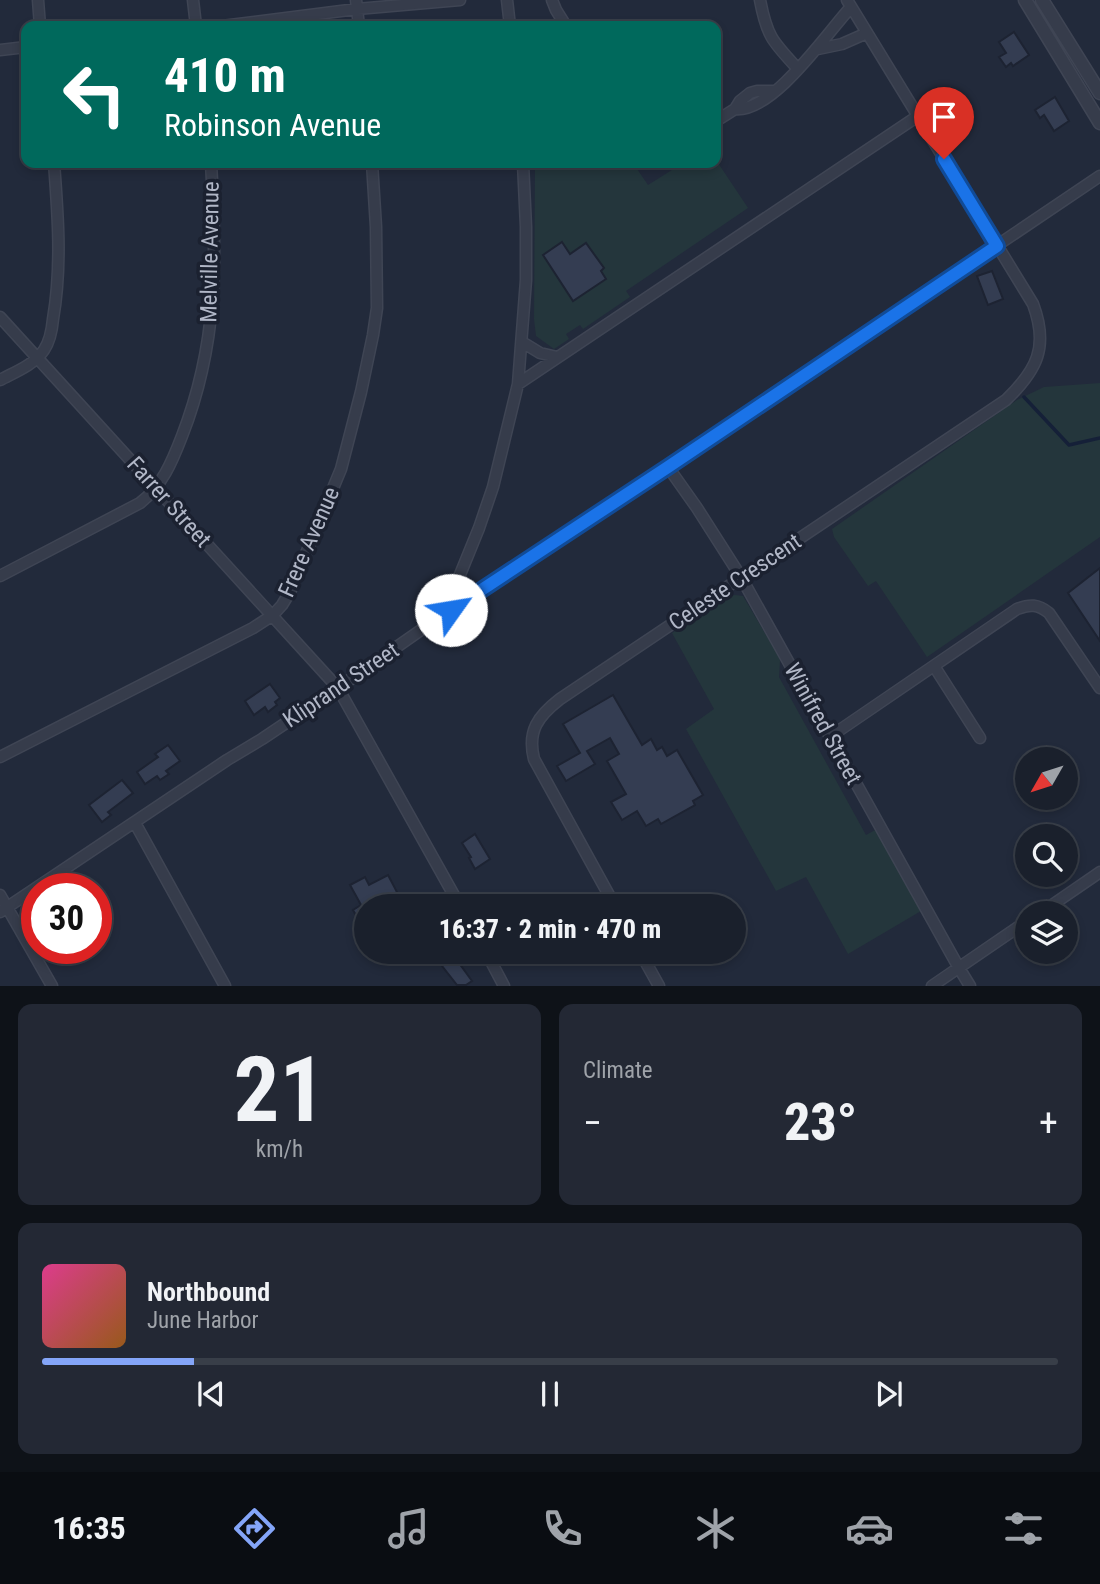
<!DOCTYPE html>
<meta charset="utf-8">
<style>
:root{--surface:#1a202c;--page:#232834;--text:#f1f3f6;--muted:#9fa3a9;--line:#383e48;--accent:#84a5f8}
body{margin:0;font-family:"Roboto Condensed",sans-serif;background:var(--page);color:var(--text);height:100vh;display:flex;flex-direction:column;font-size:26px;white-space:nowrap}
*{box-sizing:border-box;margin:0}
p{font-size:23px;color:var(--muted)}
.icon{flex:none;width:38px;height:38px;fill:none;stroke:currentColor;stroke-width:2;stroke-linecap:round;stroke-linejoin:round}
.map{position:relative;height:986px;overflow:hidden}
.details{display:flex;flex-direction:column;gap:18px;padding:18px;background:#0e1218;flex:1}
.details>*{flex:none}
.banner{position:absolute;left:21px;top:21px;width:700px;height:147px;border-radius:14px;box-shadow:0 4px 10px #0003,0 0 0 2px var(--line);background:#00695c;color:#fff;overflow:hidden}
.needle{width:46px;rotate:231deg}
.controls{position:absolute;left:1015px;top:747px;display:grid;gap:14px}
.controls a{display:grid;place-items:center;width:63px;height:63px;border-radius:50%;background:var(--surface);box-shadow:0 4px 10px #0003,0 0 0 2px var(--line);font-size:35px}
.speed{position:absolute;left:21px;top:873px;display:flex;gap:14px;font-size:35px;font-weight:700;text-align:center}
.speed>*{display:grid;place-content:center;width:91px;height:91px;border-radius:50%;background:var(--surface);box-shadow:0 4px 10px #0003,0 0 0 2px var(--line);line-height:1}
.speed .limit{border:10px solid #d22;background:#fff;color:#111}
.pin{position:absolute;display:grid;place-items:center;width:60px;height:60px;color:#fff;margin:-72px -30px;border-radius:50% 50% 50% 0;rotate:-45deg;box-shadow:0 0 7px #0007}
.pin .icon{rotate:45deg}
.me{position:absolute;width:77px;margin:-38px;rotate:58deg;stroke-linejoin:round;filter:drop-shadow(0 0 5px #0008)}
.turn{display:flex;align-items:center;gap:24px;height:147px;padding:0 28px;font-size:32px}
.turn .icon{width:91px;height:91px;stroke-width:2.5}
.turn b{display:block;font-size:49px;line-height:60px}
.big{font-size:52px;font-weight:800;line-height:1.1}
.details .tile{flex:1;display:flex;flex-direction:column;justify-content:center;gap:10px;min-width:0;padding:0 24px;border-radius:14px;background:var(--page)}
.details .dial{align-items:center;gap:0}
.dial b{font-size:91px;line-height:1}
.song{display:flex;align-items:center;gap:21px}
.cover{width:84px;height:84px;border-radius:10px;background:linear-gradient(135deg,hsl(330 70% 55%),hsl(30 70% 35%))}
.played{height:7px;border-radius:4px;background:linear-gradient(90deg,var(--accent) 15%,var(--line) 15%)}
.keys{display:flex;justify-content:space-around;direction:ltr}
.heat{display:flex;justify-content:space-between;align-items:center;font-size:38px;direction:ltr}
.details .tiles{flex:1;display:grid;gap:18px;grid-template-columns:1fr 1fr}
.tile:last-child{grid-column:span 2}
.trip{position:absolute;left:354px;top:894px;width:392px;height:70px;border-radius:35px;background:var(--surface);box-shadow:0 4px 10px #0003,0 0 0 2px var(--line);font-weight:800;line-height:70px;text-align:center}
.tab-bar{display:flex;height:112px;justify-content:space-around;align-items:center;background:#0a0d12;color:var(--muted)}
.tab-bar .icon{width:49px;height:49px}
.tab-bar .active{color:var(--accent)}
.tab-bar b{font-size:32px;color:var(--text)}
.map>svg:first-child{display:block}
.green{fill:#24363c}
.lines{fill:none;stroke-linecap:round;stroke-linejoin:round}
.stream{stroke:#152038;stroke-width:3.5}
.building{fill:#343d52;stroke:#1d2332;stroke-width:2}
.minor-casing{stroke:#3f4554;stroke-width:13}
.tertiary-casing{stroke:#3f4554;stroke-width:15}
.minor{stroke:#363c4b;stroke-width:10}
.tertiary{stroke:#363c4b;stroke-width:12}
.route-casing{stroke:#114b97;stroke-width:18}
.route{stroke:#1a73e8;stroke-width:12}
.labels{text-anchor:middle;dominant-baseline:central;stroke-width:7;stroke-linejoin:round;paint-order:stroke}
.street-label{font-size:23px;fill:#b1b7c7;stroke:#1b2130}
</style>
<div class="map">
<svg width="1100" height="986" viewBox="0 0 1100 986">
<rect width="100%" height="100%" fill="#222a3b"/>
<path class="green" d="M716 160 748 208 626 291 630 297 583 329 580 325 566 334 569 339 554 349 536 336 534 319 535 166 540 163H633L648 185 683 163H716Z
M1100 383V537L927 657 876 581 868 586 834 537 832 529 1017 400 1044 387Z
M735 595 743 596 778 655 780 661 779 677 866 835 877 829 921 911 848 954 806 877 776 891 686 729 714 709 672 633 726 597Z"/>
<g class="lines">
<path class="stream" d="M1024 397 1069 445 1100 438"/>
</g>
<path class="building" d="M1014 32 1029 55 1013 66 1011 63 1006 67 999 57 1006 53 999 42Z
M1055 97 1069 121 1054 131 1044 115 1040 118 1035 110Z
M562 242 570 254 586 243 604 268 601 271 606 279 573 301 543 255Z
M992 271 1003 299 988 305 977 276Z
M1100 568V641L1068 593Z
M270 684 280 698 275 702 277 705 268 712 265 707 254 715 245 701Z
M613 695 642 745 651 739 657 750 662 747 667 756 677 750 703 795 693 801 695 805 661 824 658 819 646 826 637 811 622 820 611 802 626 794 607 761 619 754 610 738 587 751 595 764 566 781 557 766 580 753 563 724Z
M168 745 180 761 166 771 169 774 160 780 157 776 145 784 137 772 158 757 155 754Z
M122 780 133 793 108 812 111 815 102 822 89 805Z
M475 834 490 859 475 869 469 858 471 857 462 843Z
M388 875 397 892 379 902 382 906H366V933L353 910 361 905 350 885 365 877 369 885Z
M442 952H451L472 981 466 985H457L435 957Z"/>
<g class="lines">
<defs>
<path id="minor" d="M38 0 40 26
M193 0 196 26
M356 0 359 26
M507 0 510 26
M552 0 556 10 566 26
M760 0C767 37 773 42 798 69
M222 26 357 9 460 0
M818 49 842 44 867 33
M0 50 26 47
M735 109C773 113 827 33 851 7
M716 121 735 109 740 101 750 93 757 91H774
M0 317 338 688 460 906
M522 342 540 353 557 357
M0 380C15 372 34 365 44 350 50 341 52 330 53 319 62 267 58 215 54 163
M518 384 918 116
M668 467 697 508 741 577 959 968 970 986
M0 576 140 503C162 486 172 462 182 436 218 344 217 260 211 163
M451 609 457 582 479 528 493 487 518 384 526 280V227L523 163
M934 666 980 738
M831 736 1017 609C1030 604 1038 604 1049 613L1100 688
M0 757 253 628 273 615 282 605 290 592 341 469 361 392 373 335 377 308 376 227 372 163
M135 823 225 986
M0 895 52 986
M591 906 609 897
M615 906 534 759C527 731 538 716 560 699L1006 400C1037 370 1049 347 1033 304L847 0
M0 912 227 760 262 739 338 688 451 609 668 467 1100 176
M1039 914 1100 872
M486 952 504 986
M640 952 659 986
M491 961 507 952
M932 986 1027 921"/>
<path id="tertiary" d="M1025 0 1100 123
M1042 0 1100 93"/>
</defs>
<use href="#minor" class="minor-casing"/>
<use href="#tertiary" class="tertiary-casing"/>
<use href="#minor" class="minor"/>
<use href="#tertiary" class="tertiary"/>
</g>
<g class="lines">
<defs>
<path id="route" d="M451 610 668 467 997 246 944 159"/>
</defs>
<use href="#route" class="route-casing"/>
<use href="#route" class="route"/>
</g>
<g class="labels">
<g class="street-label">
<text transform="translate(210 252) rotate(-89)">Melville Avenue</text>
<text transform="translate(169 502) rotate(48)">Farrer Street</text>
<text transform="translate(309 542) rotate(-66)">Frere Avenue</text>
<text transform="translate(735 582) rotate(-34)">Celeste Crescent</text>
<text transform="translate(341 685) rotate(-34)">Kliprand Street</text>
<text transform="translate(823 724) rotate(61)">Winifred Street</text>
</g>
</g>
</svg>
<div class="controls">
<a><svg class="needle" viewBox="-14 -14 28 28"><path d="M0-13l5 13h-10z" fill="#e53935"/><path d="M0 13l5-13h-10z" fill="#9fa3a9"/></svg></a>
<a><svg class="icon" aria-label="search" viewBox="0 0 24 24"><circle cx="10" cy="10" r="6"/><path d="M15 15l6 6"/></svg></a>
<a><svg class="icon" aria-label="layers" viewBox="0 0 24 24"><path d="M12 4l9 5-9 5-9-5zM3 14l9 5 9-5"/></svg></a>
</div>
<div class="speed"><div class="limit">30</div></div>
<div class="pin" style="left:944px;top:159px;background:#d93025"><svg class="icon" aria-label="arrive" viewBox="0 0 24 24"><path d="M6 21V4h12l-3 4 3 4H6"/></svg></div>
<svg class="me" style="left:451px;top:610px" viewBox="-20 -20 40 40"><circle r="19" fill="#fff"/><path d="M0-13L10 11 0 6-10 11z" fill="#1a73e8"/></svg>
<div class="trip">16:37 · 2 min · 470 m</div>
<div class="banner">
<div class="turn"><svg class="icon" aria-label="left" viewBox="0 0 24 24"><path d="M17 20v-9H6M10 6l-5 5 5 5"/></svg><div><b>410 m</b>Robinson Avenue</div></div>
</div>
</div>
<section class="details">
<div class="tiles">
<div class="tile dial"><b>21</b><p>km/h</p></div>
<div class="tile"><p>Climate</p>
<div class="heat"><a>−</a><b class="big">23°</b><a>+</a></div>
</div>
<div class="tile">
<div class="song"><i class="cover"></i><div><b>Northbound</b><p>June Harbor</p></div></div>
<div class="played"></div>
<div class="keys"><svg class="icon" aria-label="previous" viewBox="0 0 24 24"><path d="M18 5L8 12l10 7zM5 5v14"/></svg><svg class="icon" aria-label="pause" viewBox="0 0 24 24"><path d="M8 5v14M16 5v14"/></svg><svg class="icon" aria-label="next" viewBox="0 0 24 24"><path d="M6 5l10 7-10 7zM19 5v14"/></svg></div>
</div>
</div>
</section>
<nav class="tab-bar">
<b>16:35</b>
<svg class="icon active" aria-label="directions" viewBox="0 0 24 24"><path d="M12 3l9 9-9 9-9-9zM9 14v-3h6M13 9l2 2-2 2"/></svg>
<svg class="icon" aria-label="music" viewBox="0 0 24 24"><path d="M9 18V5l10-2v13"/><circle cx="6" cy="18" r="3"/><circle cx="16" cy="16" r="3"/></svg>
<svg class="icon" aria-label="phone" viewBox="0 0 24 24"><path d="M5 4h4l2 5-3 2q2 4 5 5l2-3 5 2v4C11 20 4 13 5 4z"/></svg>
<svg class="icon" aria-label="climate" viewBox="0 0 24 24"><path d="M12 3v18M4 7l16 10M4 17L20 7"/></svg>
<svg class="icon" aria-label="car" viewBox="0 0 24 24"><path d="M5 17H2v-5l4-1 3-4h7l3 4 3 1v5h-3M9 17h6M6 11h13"/><circle cx="7" cy="17" r="2"/><circle cx="17" cy="17" r="2"/></svg>
<svg class="icon" aria-label="filters" viewBox="0 0 24 24"><path d="M4 7h16M4 17h16"/><circle cx="9" cy="7" r="2"/><circle cx="15" cy="17" r="2"/></svg>
</nav>
